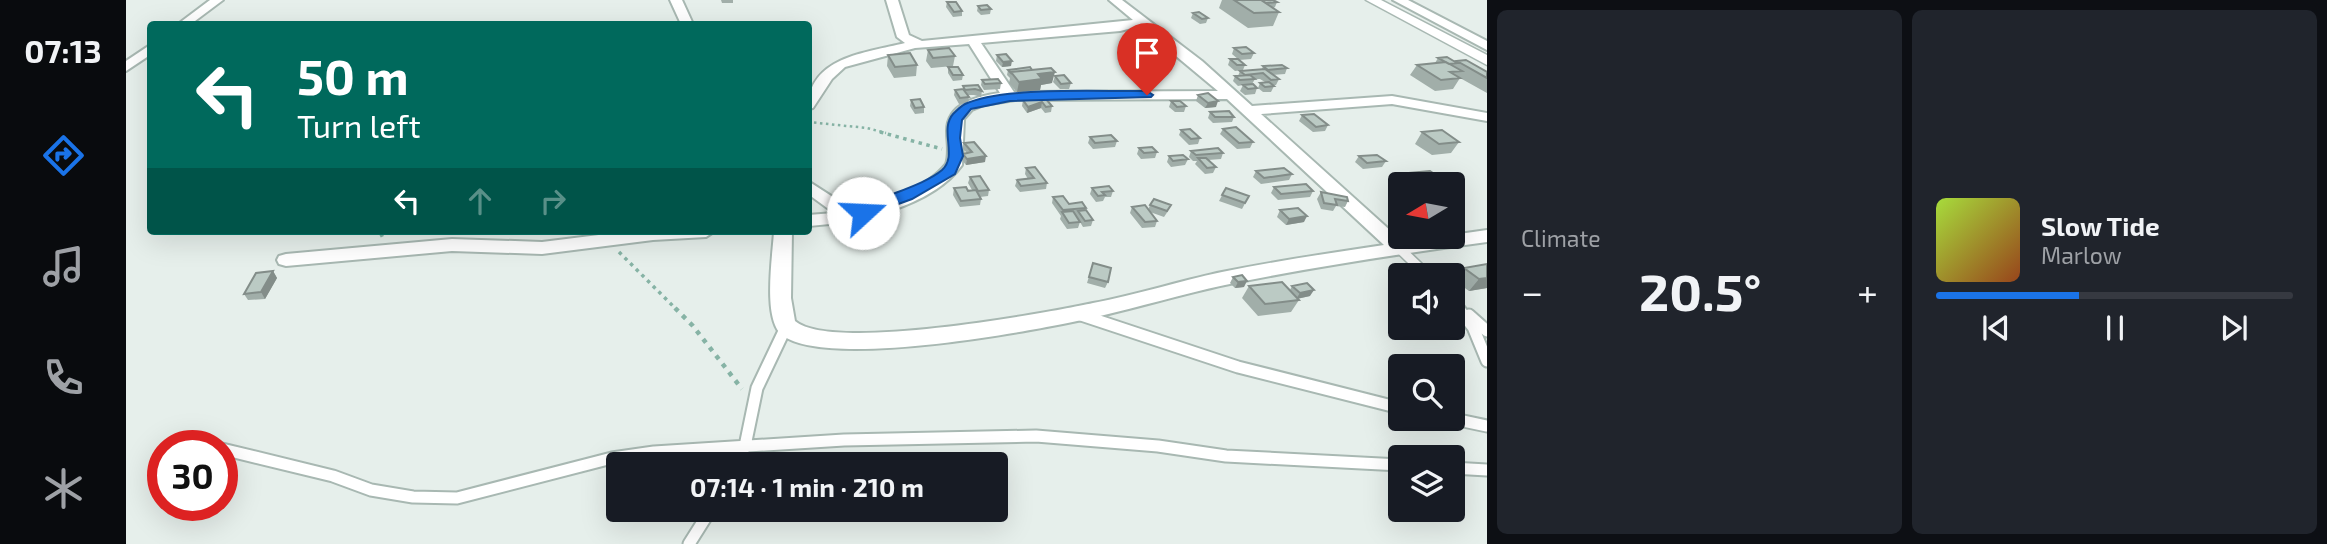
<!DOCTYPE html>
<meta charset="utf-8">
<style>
:root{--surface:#171b24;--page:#20242c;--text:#f1f3f6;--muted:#9ea1a6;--line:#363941;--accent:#1a73e8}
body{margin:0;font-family:"Exo 2",sans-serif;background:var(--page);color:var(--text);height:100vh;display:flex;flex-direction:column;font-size:26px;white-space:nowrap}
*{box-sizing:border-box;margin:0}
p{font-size:23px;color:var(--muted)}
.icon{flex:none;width:38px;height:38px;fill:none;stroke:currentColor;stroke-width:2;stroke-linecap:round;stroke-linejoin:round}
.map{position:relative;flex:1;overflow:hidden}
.details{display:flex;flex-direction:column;gap:10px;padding:10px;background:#0d0f14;width:840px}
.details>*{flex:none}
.banner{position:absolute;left:21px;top:21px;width:665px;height:214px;border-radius:7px;box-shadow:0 7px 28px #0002;background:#00695c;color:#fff;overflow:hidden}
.needle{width:46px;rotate:260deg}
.tools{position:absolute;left:1262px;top:172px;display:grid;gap:14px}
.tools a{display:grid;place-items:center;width:77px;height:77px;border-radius:7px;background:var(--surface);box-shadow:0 7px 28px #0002;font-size:35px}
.speed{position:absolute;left:21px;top:430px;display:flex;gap:14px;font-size:35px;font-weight:700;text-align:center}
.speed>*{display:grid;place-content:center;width:91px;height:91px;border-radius:50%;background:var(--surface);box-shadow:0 7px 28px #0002;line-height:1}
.speed .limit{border:10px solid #d22;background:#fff;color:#111}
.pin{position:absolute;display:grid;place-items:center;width:60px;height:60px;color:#fff;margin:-72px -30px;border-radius:50% 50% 50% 0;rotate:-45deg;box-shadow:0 0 7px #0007}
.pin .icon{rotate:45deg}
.me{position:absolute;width:77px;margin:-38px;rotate:70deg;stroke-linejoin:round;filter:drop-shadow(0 0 5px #0008)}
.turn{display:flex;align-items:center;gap:24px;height:147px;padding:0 35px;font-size:32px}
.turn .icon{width:91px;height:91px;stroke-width:2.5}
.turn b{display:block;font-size:49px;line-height:60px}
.lanes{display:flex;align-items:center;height:66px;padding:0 35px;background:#0003;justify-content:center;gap:35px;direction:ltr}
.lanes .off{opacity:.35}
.big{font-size:52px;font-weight:700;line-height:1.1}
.details .tile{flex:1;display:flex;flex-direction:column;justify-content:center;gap:10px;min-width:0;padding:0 24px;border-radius:10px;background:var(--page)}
.song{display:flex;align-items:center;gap:21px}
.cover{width:84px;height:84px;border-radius:10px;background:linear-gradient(135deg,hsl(80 70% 55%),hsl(20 70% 35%))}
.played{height:7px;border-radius:4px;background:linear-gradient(90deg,var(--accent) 40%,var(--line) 40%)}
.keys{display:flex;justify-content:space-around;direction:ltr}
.heat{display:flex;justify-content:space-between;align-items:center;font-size:38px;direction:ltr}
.details .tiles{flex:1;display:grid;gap:10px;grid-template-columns:repeat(2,1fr)}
.trip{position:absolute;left:480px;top:452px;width:402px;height:70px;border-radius:7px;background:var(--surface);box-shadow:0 7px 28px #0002;font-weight:700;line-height:70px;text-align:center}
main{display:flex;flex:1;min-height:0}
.dock{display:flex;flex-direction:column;width:126px;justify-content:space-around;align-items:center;background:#090b0e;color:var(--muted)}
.dock .icon{width:49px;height:49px}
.dock .selected{color:var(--accent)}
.dock b{font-size:32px;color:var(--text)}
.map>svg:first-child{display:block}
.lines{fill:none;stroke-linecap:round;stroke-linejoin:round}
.service-far1-casing{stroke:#a8b8b2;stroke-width:12}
.service-casing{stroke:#a8b8b2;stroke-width:15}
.minor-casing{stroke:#a8b8b2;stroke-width:4}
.tertiary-casing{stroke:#a8b8b2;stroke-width:3}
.path-far2{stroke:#86b3a5;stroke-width:2.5;stroke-dasharray:2.5 3.5;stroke-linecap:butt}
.path-far1{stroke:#86b3a5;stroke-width:3.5;stroke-dasharray:3.5 4.5;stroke-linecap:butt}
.path{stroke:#86b3a5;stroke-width:4.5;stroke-dasharray:4.5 6;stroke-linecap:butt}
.service-far1{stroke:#fff;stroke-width:9}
.service{stroke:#fff;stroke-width:11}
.minor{fill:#fff;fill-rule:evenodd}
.tertiary{fill:#fff;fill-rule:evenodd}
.wall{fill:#a1aea9}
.shaded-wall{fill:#838d89}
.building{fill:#bbcac4;stroke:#838d89;stroke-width:2}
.route{fill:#1a73e8;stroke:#114b97;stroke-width:2}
</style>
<main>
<nav class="dock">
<b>07:13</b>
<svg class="icon selected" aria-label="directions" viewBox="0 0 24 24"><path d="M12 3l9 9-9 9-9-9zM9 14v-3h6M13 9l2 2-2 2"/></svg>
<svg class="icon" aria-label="music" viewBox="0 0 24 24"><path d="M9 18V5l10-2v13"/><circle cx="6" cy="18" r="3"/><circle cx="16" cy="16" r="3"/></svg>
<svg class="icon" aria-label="phone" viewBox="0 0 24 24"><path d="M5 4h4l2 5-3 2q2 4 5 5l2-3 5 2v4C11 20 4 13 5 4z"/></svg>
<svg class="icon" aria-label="climate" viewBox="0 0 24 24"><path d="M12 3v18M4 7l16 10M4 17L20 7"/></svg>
</nav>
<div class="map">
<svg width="1361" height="544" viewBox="0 0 1361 544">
<rect width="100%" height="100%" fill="#e6efeb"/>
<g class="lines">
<defs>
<path id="service-far1" d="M1274 249 1301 275
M1326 301 1333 310"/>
<path id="service" d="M1332 308 1347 327 1361 361
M952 314 1112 367 1274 408
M1343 315 1361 331
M1323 418 1361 426
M58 441 84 446
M96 449 207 476 245 490 287 497 331 498 486 458 528 452 718 440 910 436 1032 446 1100 456 1274 465
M611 464 619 446 631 388 660 327
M1326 468 1361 470
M563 544 585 509"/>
<path id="minor" d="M84 0H97L65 24H52Z
M544 0H556L567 24H555Z
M760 0H772L783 35 796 41 1007 20 983 0H996L1076 61 1126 106 1266 96 1361 113V121L1266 104 1135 114 1277 242 1361 230V242C1273 254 1186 267 1099 285 1056 294 1014 307 970 317 913 330 701 370 656 335 636 319 647 254 648 231H666L665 298 669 321C705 352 916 314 967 303 1010 295 1053 281 1096 272 1150 261 1204 253 1258 245L1101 99 889 100 858 105 846 110 838 119 836 165C806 207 731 223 682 226V215L708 213 682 194V181L727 210C758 202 799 190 820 164 824 153 821 143 821 131 821 103 852 96 874 93L843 44 789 48 719 67 706 79 687 108 682 109C682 57 739 53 779 43L771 37ZM1014 26 1092 91 888 92 855 43 994 31Z
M1267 0H1282L1361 41V50Z
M24 45V55L0 71V61Z
M505 231H589L580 237 527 240 416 254 326 251 160 266 153 264 151 260 153 256 160 254 326 239 416 242Z"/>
<path id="tertiary" d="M1240 0H1255L1361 55V65Z"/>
</defs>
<use href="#service-far1" class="service-far1-casing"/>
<use href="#service" class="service-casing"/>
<use href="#minor" class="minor-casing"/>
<use href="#tertiary" class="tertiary-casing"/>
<path class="path-far2" d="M682 122 741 128 760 133"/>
<path class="path-far1" d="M754 132 816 149
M254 236 264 231
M493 252 551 310"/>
<path class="path" d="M549 308 567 326 616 389"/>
<use href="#service-far1" class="service-far1"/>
<use href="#service" class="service"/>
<use href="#minor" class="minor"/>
<use href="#tertiary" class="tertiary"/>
</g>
<path class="wall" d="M595 0H607V3H596Z
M1096 0H1147L1151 2 1149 7 1147 8 1153 12 1147 26 1122 28 1093 8Z
M821 2 836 11V16L827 17 820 7Z
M852 6 865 9 864 14 855 15 851 11Z
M1067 13 1082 18 1080 23 1074 24 1065 18Z
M1108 48 1128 53 1125 59 1113 60 1106 54Z
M802 50 829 56 827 66 805 68 800 61Z
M762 55 791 65 790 76 768 78 761 66Z
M871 55 885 66 876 67 870 61Z
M1312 58 1330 62 1331 61 1361 72V93L1334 78 1327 89 1309 91 1284 75 1291 65 1309 63Z
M1104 59 1119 65 1117 70 1109 71 1102 65Z
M1137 66 1161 68 1159 74 1146 75 1153 79 1150 85H1147L1148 86 1145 92H1137L1132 88 1134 83 1139 82 1134 79H1129L1126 84 1131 88 1129 94 1119 95 1114 91 1117 85 1112 86 1107 81 1109 76H1112L1114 71 1136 69Z
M822 67 837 75 836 80 827 81 822 73Z
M882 70H906L926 83 915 85 914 90 891 92 883 83 884 78 881 75Z
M929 76 945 83 943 89H934L927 82Z
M856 80 875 83 874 89 858 90 855 85Z
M837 86 856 91 855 97 848 95H841L843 97 842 103 833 104 828 95 829 90 837 89Z
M1072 95 1090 107 1079 108 1070 101Z
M919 98 926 106 925 112 919 113 915 108 901 113 896 106 897 100Z
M785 100 798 107V113L789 114 784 106Z
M1045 101 1060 106 1058 112H1049L1043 107Z
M1084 112 1108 117 1106 122 1087 123 1082 118Z
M1176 115 1202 125 1199 131 1187 132 1173 121Z
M1097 129 1127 142 1124 148 1111 149 1094 134Z
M1055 130 1074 138 1072 144 1063 145 1053 135Z
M1296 132 1333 142 1325 153 1306 155 1289 144Z
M964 137 991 141 989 147 967 149 962 143Z
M838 143 859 162 840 165 836 160 837 154 841 153 837 149Z
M1013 148 1031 152 1029 158 1015 159 1011 154Z
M1065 151 1097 153 1095 159 1082 160 1090 167 1087 173 1079 174 1069 164 1071 161H1067L1063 157Z
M1043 156 1062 159 1059 165 1045 167 1041 162Z
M1233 156 1260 161 1256 167 1237 169 1229 162Z
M900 168 921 183 920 189 894 192 889 186 891 180 902 179 899 174Z
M1130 171 1166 174 1163 180 1135 184 1127 177Z
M1271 174 1323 184H1274V194L1264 186Z
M844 177 863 190 862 196 854 197 855 199 854 205 834 207 827 195 828 188 846 190 842 183Z
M1148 187 1187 191 1184 197 1152 200 1145 193Z
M966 188 987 191 985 197H979L977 201 970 202 964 194Z
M1100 188 1123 196 1116 209 1093 201Z
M1195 192 1222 201 1219 207 1210 206 1207 211 1195 209 1191 199Z
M927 197 943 204 960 208 959 210 967 220 965 226 957 227 954 222 952 228 941 229 934 219 935 216 926 203Z
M1024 205 1042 211 1038 217 1024 212 1031 221 1029 227 1016 228 1004 213 1006 207 1022 210Z
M1154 210 1178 222 1160 225 1151 217Z
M967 263 982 282 979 288 961 283Z
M1361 264V288L1343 291 1328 280 1338 268Z
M147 271 151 278 139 299 122 300 118 294Z
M1107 277 1118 287 1109 288 1104 283Z
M1123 286 1164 290 1166 286 1184 296 1171 299 1173 300 1165 312 1132 316 1116 298Z"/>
<path class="shaded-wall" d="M886 61 885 66 876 67 877 62Z
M929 72 926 83 915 85 914 90 891 92 893 82 912 74Z
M1092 101 1090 107 1079 108 1082 103Z
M916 102 915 108 901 113 902 107Z
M860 156 859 162 840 165 841 159Z
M1181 216 1178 222 1160 225 1163 219Z
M147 271 151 278 139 299 135 292Z
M1361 278V288L1343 291 1353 279Z
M1121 281 1118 287 1109 288 1112 282Z
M1188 290 1184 296 1170 299 1174 293Z"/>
<path class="building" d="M1108 0H1135L1153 12 1128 13Z
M1135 0H1147L1151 2 1140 3Z
M821 2H830L836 11 828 12Z
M861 5 865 9 855 10 852 6Z
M1073 12 1082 18 1076 19 1067 13Z
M1120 47 1128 53 1116 54 1108 48Z
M823 48 829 56 807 58 802 50Z
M784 53 791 65 769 67 762 55Z
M880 54 886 61 877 62 871 55Z
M1321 57 1331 63 1323 64 1312 58Z
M1104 59H1112L1119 65H1111Z
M1340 60 1361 72V78L1331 61Z
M1320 62 1336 71 1324 72 1334 78 1315 80 1291 65Z
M1156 65 1161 68 1142 70 1137 66Z
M822 67H832L837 75H827Z
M904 67 906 70 885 72 886 74 882 70Z
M925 68 929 72 912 74 916 79 893 82 885 72Z
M1139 69 1153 79 1145 80 1137 73 1119 75 1114 71Z
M938 75 945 83 935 84 929 76Z
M1124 75 1129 79 1114 80 1109 76Z
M872 79 875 83 859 84 856 80Z
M1143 82 1148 86 1139 87 1134 83Z
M1127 84 1131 88 1122 89 1117 85Z
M852 85 856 91 849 89 839 90 837 86Z
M837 89 843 97 834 98 829 90Z
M1082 93 1092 101 1082 103 1072 95Z
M919 98 926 106 920 107 916 102 902 107 897 100Z
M794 99 798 107 789 108 785 100Z
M1045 101H1054L1060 106 1051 107Z
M1103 111 1108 117H1089L1084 112Z
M1188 114 1202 125 1190 127 1176 115Z
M1110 127 1127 142 1113 143 1097 129Z
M1064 129 1074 138 1065 139 1055 130Z
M1316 130 1333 142 1313 144 1296 132Z
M985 135 991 141 969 143 964 137Z
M848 142 860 156 841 159 837 154 846 152 838 143Z
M1026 147 1031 152 1018 153 1013 148Z
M1092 148 1097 153 1070 155 1065 151Z
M1057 155 1062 159 1047 161 1043 156Z
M1251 155 1260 161 1241 163 1233 156Z
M1072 158H1080L1090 167 1081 168Z
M909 167 921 183 895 186 891 180 908 178 900 168Z
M1158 168 1166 174 1138 178 1130 171Z
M1304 171 1323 184H1284L1271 174Z
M854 176 863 190 852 191 844 177Z
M1180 184 1187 191 1155 194 1148 187Z
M983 186 987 191 976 192 979 195 972 196 966 188Z
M840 187 842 191 850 190 855 199 835 201 828 188Z
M1100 188 1123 196 1119 203 1096 195Z
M1195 192 1221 197 1222 201 1209 199 1211 205 1198 203Z
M937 196 943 204 956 202 960 208 937 210 927 197Z
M1028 199 1045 205 1041 211 1024 205Z
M1019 205 1031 221 1019 222 1006 207Z
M1172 208 1181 216 1163 219 1154 210Z
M960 210 967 220 959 221 952 211Z
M947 211 954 222 943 223 936 212Z
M967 263 985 268 982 282 963 277Z
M1361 264V278L1353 279 1338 268Z
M147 271 135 292 118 294 130 273Z
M1116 275 1121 281 1112 282 1107 277Z
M1156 282 1173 300 1139 304 1123 286Z
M1181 283 1188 290 1174 293 1166 286Z"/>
<path class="route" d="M1021 91 1027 95 1025 97 884 101 845 109 836 120 834 138 837 156 829 174 786 199 737 217 730 213C744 198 795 188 816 170 832 156 813 130 827 114 830 111 835 106 839 104 878 86 975 92 1021 91Z"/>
</svg>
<div class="tools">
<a><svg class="needle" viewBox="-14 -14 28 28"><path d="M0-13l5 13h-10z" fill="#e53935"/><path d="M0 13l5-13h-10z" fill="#9ea1a6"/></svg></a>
<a><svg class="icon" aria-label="sound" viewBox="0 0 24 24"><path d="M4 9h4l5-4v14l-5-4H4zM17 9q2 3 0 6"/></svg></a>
<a><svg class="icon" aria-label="search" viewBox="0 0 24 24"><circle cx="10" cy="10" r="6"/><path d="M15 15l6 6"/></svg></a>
<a><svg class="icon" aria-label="layers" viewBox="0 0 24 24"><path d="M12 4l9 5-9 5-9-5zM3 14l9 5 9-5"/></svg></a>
</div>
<div class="speed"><div class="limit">30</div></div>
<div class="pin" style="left:1021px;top:95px;background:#d93025"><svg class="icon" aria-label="arrive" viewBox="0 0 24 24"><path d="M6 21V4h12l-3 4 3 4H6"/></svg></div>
<svg class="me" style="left:737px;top:213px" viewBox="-20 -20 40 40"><circle r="19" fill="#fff"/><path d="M0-13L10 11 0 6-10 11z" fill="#1a73e8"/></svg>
<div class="trip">07:14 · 1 min · 210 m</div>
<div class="banner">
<div class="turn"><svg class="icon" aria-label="left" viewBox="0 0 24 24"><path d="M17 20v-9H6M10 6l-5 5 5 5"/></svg><div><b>50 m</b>Turn left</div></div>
<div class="lanes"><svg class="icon" aria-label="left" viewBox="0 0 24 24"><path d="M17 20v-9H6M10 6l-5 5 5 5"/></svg><svg class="icon off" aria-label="ahead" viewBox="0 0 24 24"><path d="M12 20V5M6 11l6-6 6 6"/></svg><svg class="icon off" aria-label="right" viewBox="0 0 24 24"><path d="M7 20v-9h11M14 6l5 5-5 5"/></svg></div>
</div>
</div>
<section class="details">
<div class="tiles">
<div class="tile"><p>Climate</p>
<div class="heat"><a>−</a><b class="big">20.5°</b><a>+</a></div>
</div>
<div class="tile">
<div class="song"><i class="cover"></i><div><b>Slow Tide</b><p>Marlow</p></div></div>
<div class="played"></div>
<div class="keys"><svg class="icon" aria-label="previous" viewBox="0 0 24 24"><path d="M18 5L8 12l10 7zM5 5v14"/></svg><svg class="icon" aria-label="pause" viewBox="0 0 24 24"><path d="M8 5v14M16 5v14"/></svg><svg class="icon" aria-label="next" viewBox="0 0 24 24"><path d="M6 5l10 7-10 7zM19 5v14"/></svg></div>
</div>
</div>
</section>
</main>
